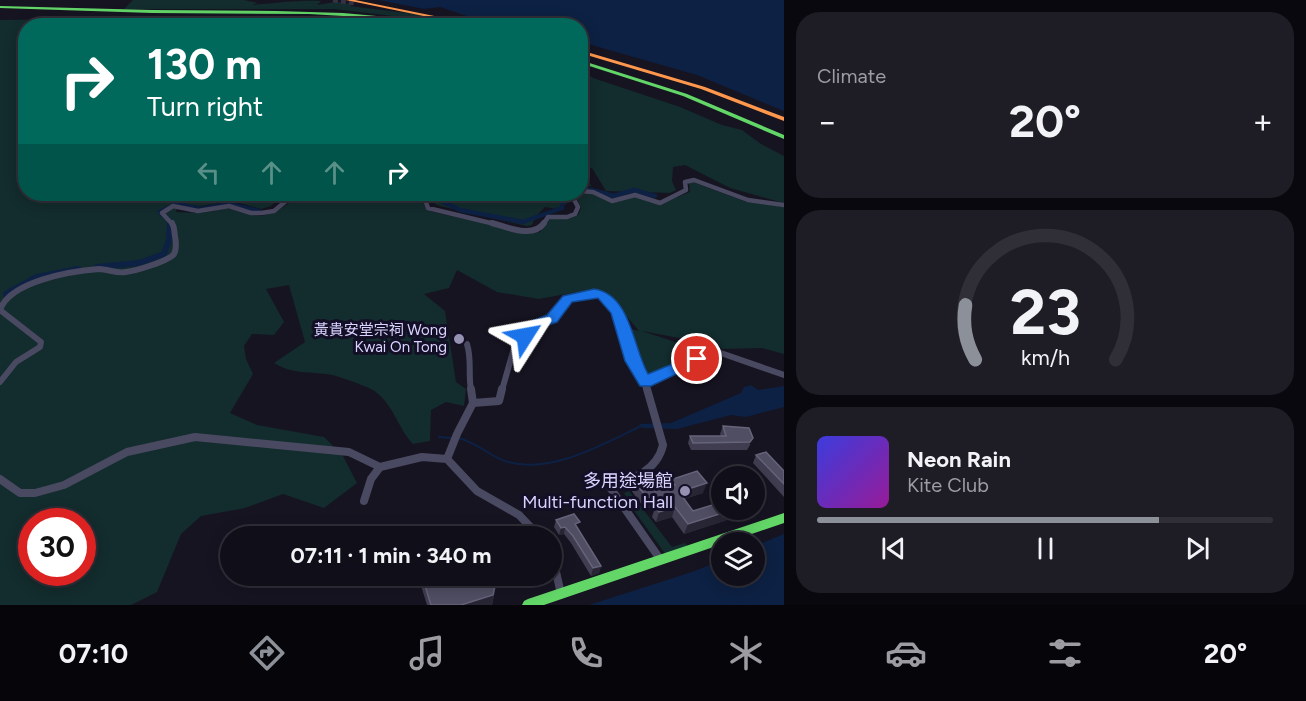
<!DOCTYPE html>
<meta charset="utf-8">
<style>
:root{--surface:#100f19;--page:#1e1d26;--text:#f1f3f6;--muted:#9c9ca2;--line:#302f38;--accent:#8c9099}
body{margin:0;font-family:Figtree,"Noto Sans TC",sans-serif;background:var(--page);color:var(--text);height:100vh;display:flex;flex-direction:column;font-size:22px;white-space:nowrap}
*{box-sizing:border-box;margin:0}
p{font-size:20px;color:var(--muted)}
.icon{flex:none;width:33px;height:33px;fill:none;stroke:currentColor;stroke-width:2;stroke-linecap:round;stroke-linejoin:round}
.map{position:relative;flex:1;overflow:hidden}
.side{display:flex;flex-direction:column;gap:12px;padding:12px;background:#09080e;width:522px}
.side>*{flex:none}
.hud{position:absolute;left:18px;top:18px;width:570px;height:183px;border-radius:24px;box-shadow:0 3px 15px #0003,0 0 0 2px var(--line);background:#00695c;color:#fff;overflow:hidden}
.tools{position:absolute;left:711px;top:466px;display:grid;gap:12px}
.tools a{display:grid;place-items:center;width:54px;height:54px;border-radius:50%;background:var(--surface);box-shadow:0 3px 15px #0003,0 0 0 2px var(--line);font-size:30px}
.speed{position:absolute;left:18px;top:508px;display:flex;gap:12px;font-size:30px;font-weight:700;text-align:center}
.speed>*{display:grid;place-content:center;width:78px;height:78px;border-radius:50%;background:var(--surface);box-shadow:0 3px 15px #0003,0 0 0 2px var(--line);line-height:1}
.speed .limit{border:9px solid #d22;background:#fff;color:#111}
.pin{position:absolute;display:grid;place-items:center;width:51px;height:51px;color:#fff;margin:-26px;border:3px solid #fff;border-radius:50%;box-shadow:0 2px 6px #0007}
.me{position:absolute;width:66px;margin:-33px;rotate:56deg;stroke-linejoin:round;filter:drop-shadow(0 0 4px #0008)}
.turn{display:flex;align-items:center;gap:21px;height:126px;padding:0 30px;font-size:27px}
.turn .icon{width:78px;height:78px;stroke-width:2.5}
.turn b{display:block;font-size:42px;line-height:51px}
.lanes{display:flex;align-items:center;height:57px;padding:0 30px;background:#0003;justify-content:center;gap:30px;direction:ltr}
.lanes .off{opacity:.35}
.big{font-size:45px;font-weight:700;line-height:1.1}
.side .tile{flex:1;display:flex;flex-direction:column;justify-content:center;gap:9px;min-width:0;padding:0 21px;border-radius:24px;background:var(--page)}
.side .dial{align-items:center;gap:0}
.dial svg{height:156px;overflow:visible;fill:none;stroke:var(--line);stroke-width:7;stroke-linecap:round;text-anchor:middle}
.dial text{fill:var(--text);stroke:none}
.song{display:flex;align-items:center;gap:18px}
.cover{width:72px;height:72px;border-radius:9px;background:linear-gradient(135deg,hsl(240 70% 55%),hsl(300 70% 35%))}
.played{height:6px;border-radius:3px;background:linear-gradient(90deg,var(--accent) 75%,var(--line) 75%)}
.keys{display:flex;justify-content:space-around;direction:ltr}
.heat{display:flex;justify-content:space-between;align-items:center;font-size:33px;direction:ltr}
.trip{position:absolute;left:220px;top:526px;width:342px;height:60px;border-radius:30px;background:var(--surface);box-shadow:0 3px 15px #0003,0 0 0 2px var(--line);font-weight:700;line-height:60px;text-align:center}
.dock{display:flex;height:96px;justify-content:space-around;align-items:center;background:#06060a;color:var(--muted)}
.dock .icon{width:42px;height:42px}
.dock .current{color:var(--accent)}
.dock b{font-size:27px;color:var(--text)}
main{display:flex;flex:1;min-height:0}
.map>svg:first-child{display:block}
.green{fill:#132c2d;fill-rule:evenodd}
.water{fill:#0d2144}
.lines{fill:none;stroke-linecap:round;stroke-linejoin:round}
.stream-far1{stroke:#0d2144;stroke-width:1.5}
.stream{stroke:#0d2144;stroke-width:2}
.canal-far1{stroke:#0d2144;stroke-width:4.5}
.canal{stroke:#0d2144;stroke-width:6}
.primary-tunnel{stroke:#333142;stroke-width:5;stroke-dasharray:5 3;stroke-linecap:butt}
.street-far2{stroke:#4a4962;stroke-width:4.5}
.street-far1{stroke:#4a4962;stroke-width:6}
.street{stroke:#4a4962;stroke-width:8}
.fast{fill:#63d668;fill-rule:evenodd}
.slow{fill:#ff974d;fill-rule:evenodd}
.wall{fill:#403d50}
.shaded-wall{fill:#282635}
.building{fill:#504e63;stroke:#66637b;stroke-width:1.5}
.route{fill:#1a73e8;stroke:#114b97;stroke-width:1.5}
.poi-dot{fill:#9591b1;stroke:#130f26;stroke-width:2}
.labels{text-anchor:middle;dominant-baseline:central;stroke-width:6;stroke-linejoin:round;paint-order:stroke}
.poi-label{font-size:15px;fill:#d9d4ff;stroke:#130f26;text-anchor:end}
.near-poi-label{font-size:18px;fill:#d9d4ff;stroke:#130f26;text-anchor:end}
</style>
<main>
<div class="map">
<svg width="784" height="605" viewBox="0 0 784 605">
<rect width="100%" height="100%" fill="#161421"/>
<path class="green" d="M133 0H244L258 3 252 5C277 3 298 0 321 1L317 5 335 2 351 4V6C384 11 419 12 451 23L334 9H124Z
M266 17H313L314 24 318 25H162L174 21 228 22Z
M75 19 99 23 129 19 141 25 26 26V194H293L281 198 271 206 261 209 232 201 200 206 178 204 176 212 199 213 228 208 250 215 261 216 276 212 289 203 317 194H415L421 198 426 209 433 212 530 233 540 232 550 218H568L578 215 581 208 575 194 594 193 612 202 625 197H641L661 204 690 192 689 183 693 182 747 202 784 207V354L762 348 722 349 711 337 679 338 642 331 702 351 649 374 640 367 631 329 639 331 610 297 593 289 539 299 497 292 457 270 449 288 424 294 445 311 456 382 466 389 464 406 446 402 431 410 430 441 413 444C398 429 392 400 371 389 360 384 344 378 332 375 309 371 294 375 274 363L305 342 289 285 266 289 284 322 274 335 252 334 244 346 246 359 253 374 230 413 257 425 324 437 343 456 357 483 324 508 283 494 245 508 201 516 181 534 157 592 131 605H0V20ZM32 522H82V573H32Z
M580 69 593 78 680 107 722 125 742 130 761 144 784 156V203L730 188 685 165 673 167 672 181 676 190 670 193 606 191 592 168 584 169 591 186H581Z
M430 194H565L566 204 557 209 545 207 535 217 532 225 527 226 440 206 435 204 433 196Z
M629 491 672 547 685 543 688 547 666 555 633 509 632 504 624 493Z"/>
<path class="water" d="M378 0H784V111L697 75 581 42 580 26 511 25 476 19 440 7 424 9Z
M751 385 758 390 784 386V407L746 417 731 415 677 429 642 428 639 424 671 423 741 393 744 387Z
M784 534V605H589L695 571 721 560 722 576H754L755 546Z"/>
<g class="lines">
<path class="stream-far1" d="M259 26 263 18"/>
<path class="stream" d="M439 437 451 438
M458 438C477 442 490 457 508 462 552 474 603 444 641 426"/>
<path class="canal-far1" d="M580 187 614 196 634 190 655 196
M427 194 460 210 523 222 562 208 563 194
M170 225V221L160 212 176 204 201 209 229 204 259 211"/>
<path class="canal" d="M97 267 139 263 164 254 169 240 170 223
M6 294 37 277 78 269"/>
<path class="primary-tunnel" d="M333 0 356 3"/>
<path class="street-far2" d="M580 191 593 192 612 201 635 195 660 203 686 190 685 182 694 180 748 200 784 205
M418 194 424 197 428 208 499 225
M173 225 162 213 173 206 198 211 229 206 251 213H261L274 211 286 201 309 194
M543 225 548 217H567L575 214 578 207 571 194"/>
<path class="street-far1" d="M492 223C507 227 533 239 544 223
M467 344C472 360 468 374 471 390
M0 382 16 362 40 347 41 342 0 310C10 281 72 271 99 269 108 269 117 274 126 272 135 271 169 261 174 254 177 249 176 242 175 236 174 231 175 228 172 223
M645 382 715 351 784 375
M502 390 514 348 537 324 552 319 568 299 595 293 602 294 618 312 633 361 647 390"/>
<path class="street" d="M647 389 663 445C657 471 633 479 609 486L660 559
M473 403 499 401 502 389
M458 432 473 403 471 389
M457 434 447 459 477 491 519 515 540 537
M0 479 20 493H35L64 485 127 452 195 437 349 452 380 467 422 457 447 459
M364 501 371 479 380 467
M552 554 561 594"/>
<path class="fast" d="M0 6 152 10 276 11 343 13 410 19 446 26H433L377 18 309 14 152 13 0 8Z
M580 60 687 94 784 135V139L683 96 580 63Z
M784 513V523L544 605H522L524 601 528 599Z"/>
<path class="slow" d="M346 0H355L484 26H472Z
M580 50 705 87 784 117V121L701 89 580 53Z"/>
</g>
<path class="wall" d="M723 426 749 428 750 445 747 450H691L688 443 690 436H721L720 434Z
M756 455 784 471V497L753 463Z
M638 476 656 491 668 487 670 480 703 493 684 499 693 511 734 510 730 519 684 534 672 517 656 522 652 517 654 511 651 507 645 509 631 490 634 481 637 480Z
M556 520 578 529 601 566 599 573 591 576 571 543 564 534 559 535 554 527Z
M418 576H498L492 605H427Z"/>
<path class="shaded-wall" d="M707 483 703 493 675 502 679 492Z
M654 497 651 507 645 509 648 499Z
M675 507 672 517 656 522 659 512Z
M732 510H734L730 519 684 534 688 524Z
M565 527 564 534 559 535 561 528Z
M601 566 599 573 591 576 593 568Z
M497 576 492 605H461Z"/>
<path class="building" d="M723 426 749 428 753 438 750 442 693 443 690 436H726Z
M766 452 784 471V484L756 455Z
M697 471 707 483 679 492 693 511 722 502V510H732L688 524 675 507 659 512 655 507 661 505 654 497 648 499 634 481 639 479 638 476 646 477 656 491 675 485 670 480Z
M574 514 580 522 575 524 601 566 593 568 573 536 565 527 561 528 556 520Z
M422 576H497L493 595 461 605H431Z"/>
<path class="route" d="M594 289C631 294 633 348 648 374L697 354 702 355 705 359 702 362 651 386H640L625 361 611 313 598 298 572 302 557 322 542 327 530 339H520L518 336 532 321 547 315 563 296Z"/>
<g class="poi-dot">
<circle cx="459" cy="339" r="6"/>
<circle cx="685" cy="491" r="6"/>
</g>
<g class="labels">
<g class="poi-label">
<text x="447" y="330">黃貴安堂宗祠 Wong<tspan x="447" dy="17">Kwai On Tong</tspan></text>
</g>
<g class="near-poi-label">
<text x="673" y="481">多用途場館<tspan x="673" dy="21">Multi-function Hall</tspan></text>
</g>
</g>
</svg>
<div class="tools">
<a><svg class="icon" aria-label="sound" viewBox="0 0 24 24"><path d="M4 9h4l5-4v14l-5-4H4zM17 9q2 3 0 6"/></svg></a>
<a><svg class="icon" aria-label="layers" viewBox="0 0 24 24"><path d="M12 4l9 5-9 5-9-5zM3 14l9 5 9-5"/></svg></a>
</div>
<div class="speed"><div class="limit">30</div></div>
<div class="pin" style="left:697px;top:359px;background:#d93025"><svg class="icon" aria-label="arrive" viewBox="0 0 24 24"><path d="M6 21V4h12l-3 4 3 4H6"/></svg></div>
<svg class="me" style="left:525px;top:336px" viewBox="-20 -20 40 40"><path d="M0-17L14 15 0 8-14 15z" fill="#1a73e8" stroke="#fff" stroke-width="4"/></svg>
<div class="trip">07:11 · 1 min · 340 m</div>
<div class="hud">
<div class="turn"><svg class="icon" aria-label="right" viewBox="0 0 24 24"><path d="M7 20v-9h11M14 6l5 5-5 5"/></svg><div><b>130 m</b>Turn right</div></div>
<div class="lanes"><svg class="icon off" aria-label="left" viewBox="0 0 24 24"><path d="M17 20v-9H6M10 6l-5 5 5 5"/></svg><svg class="icon off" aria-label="ahead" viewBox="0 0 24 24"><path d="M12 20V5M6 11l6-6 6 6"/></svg><svg class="icon off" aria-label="ahead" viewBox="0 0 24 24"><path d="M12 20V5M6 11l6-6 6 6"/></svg><svg class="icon" aria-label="right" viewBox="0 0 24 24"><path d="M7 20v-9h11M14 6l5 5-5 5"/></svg></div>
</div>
</div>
<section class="side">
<div class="tile"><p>Climate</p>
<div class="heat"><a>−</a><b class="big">20°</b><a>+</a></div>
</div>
<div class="tile dial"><svg viewBox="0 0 100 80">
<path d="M14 69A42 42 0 1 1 86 69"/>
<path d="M14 69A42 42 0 0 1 9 41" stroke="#8c9099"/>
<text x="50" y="56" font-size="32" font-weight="700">23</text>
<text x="50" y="72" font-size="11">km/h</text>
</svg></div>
<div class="tile">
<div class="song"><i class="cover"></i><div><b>Neon Rain</b><p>Kite Club</p></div></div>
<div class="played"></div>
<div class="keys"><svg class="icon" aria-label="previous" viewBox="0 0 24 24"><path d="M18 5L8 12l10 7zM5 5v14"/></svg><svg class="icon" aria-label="pause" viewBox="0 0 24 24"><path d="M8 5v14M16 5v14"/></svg><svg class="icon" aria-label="next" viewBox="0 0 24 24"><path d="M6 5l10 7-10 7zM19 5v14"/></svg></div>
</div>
</section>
</main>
<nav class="dock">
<b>07:10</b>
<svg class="icon current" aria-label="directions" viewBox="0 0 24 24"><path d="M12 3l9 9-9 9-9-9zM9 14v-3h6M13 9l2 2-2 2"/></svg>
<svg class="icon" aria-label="music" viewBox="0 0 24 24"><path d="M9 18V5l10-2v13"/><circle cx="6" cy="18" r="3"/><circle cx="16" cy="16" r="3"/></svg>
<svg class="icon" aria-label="phone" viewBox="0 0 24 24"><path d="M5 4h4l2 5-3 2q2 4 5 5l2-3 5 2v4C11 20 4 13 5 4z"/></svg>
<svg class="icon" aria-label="climate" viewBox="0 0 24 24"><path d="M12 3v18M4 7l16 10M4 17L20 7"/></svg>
<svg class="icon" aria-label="car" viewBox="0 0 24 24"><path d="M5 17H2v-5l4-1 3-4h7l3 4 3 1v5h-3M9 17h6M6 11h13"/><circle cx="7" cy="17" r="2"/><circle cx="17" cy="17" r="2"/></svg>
<svg class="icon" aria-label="filters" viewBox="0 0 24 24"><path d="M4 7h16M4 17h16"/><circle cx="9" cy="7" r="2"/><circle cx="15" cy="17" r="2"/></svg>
<b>20°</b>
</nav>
